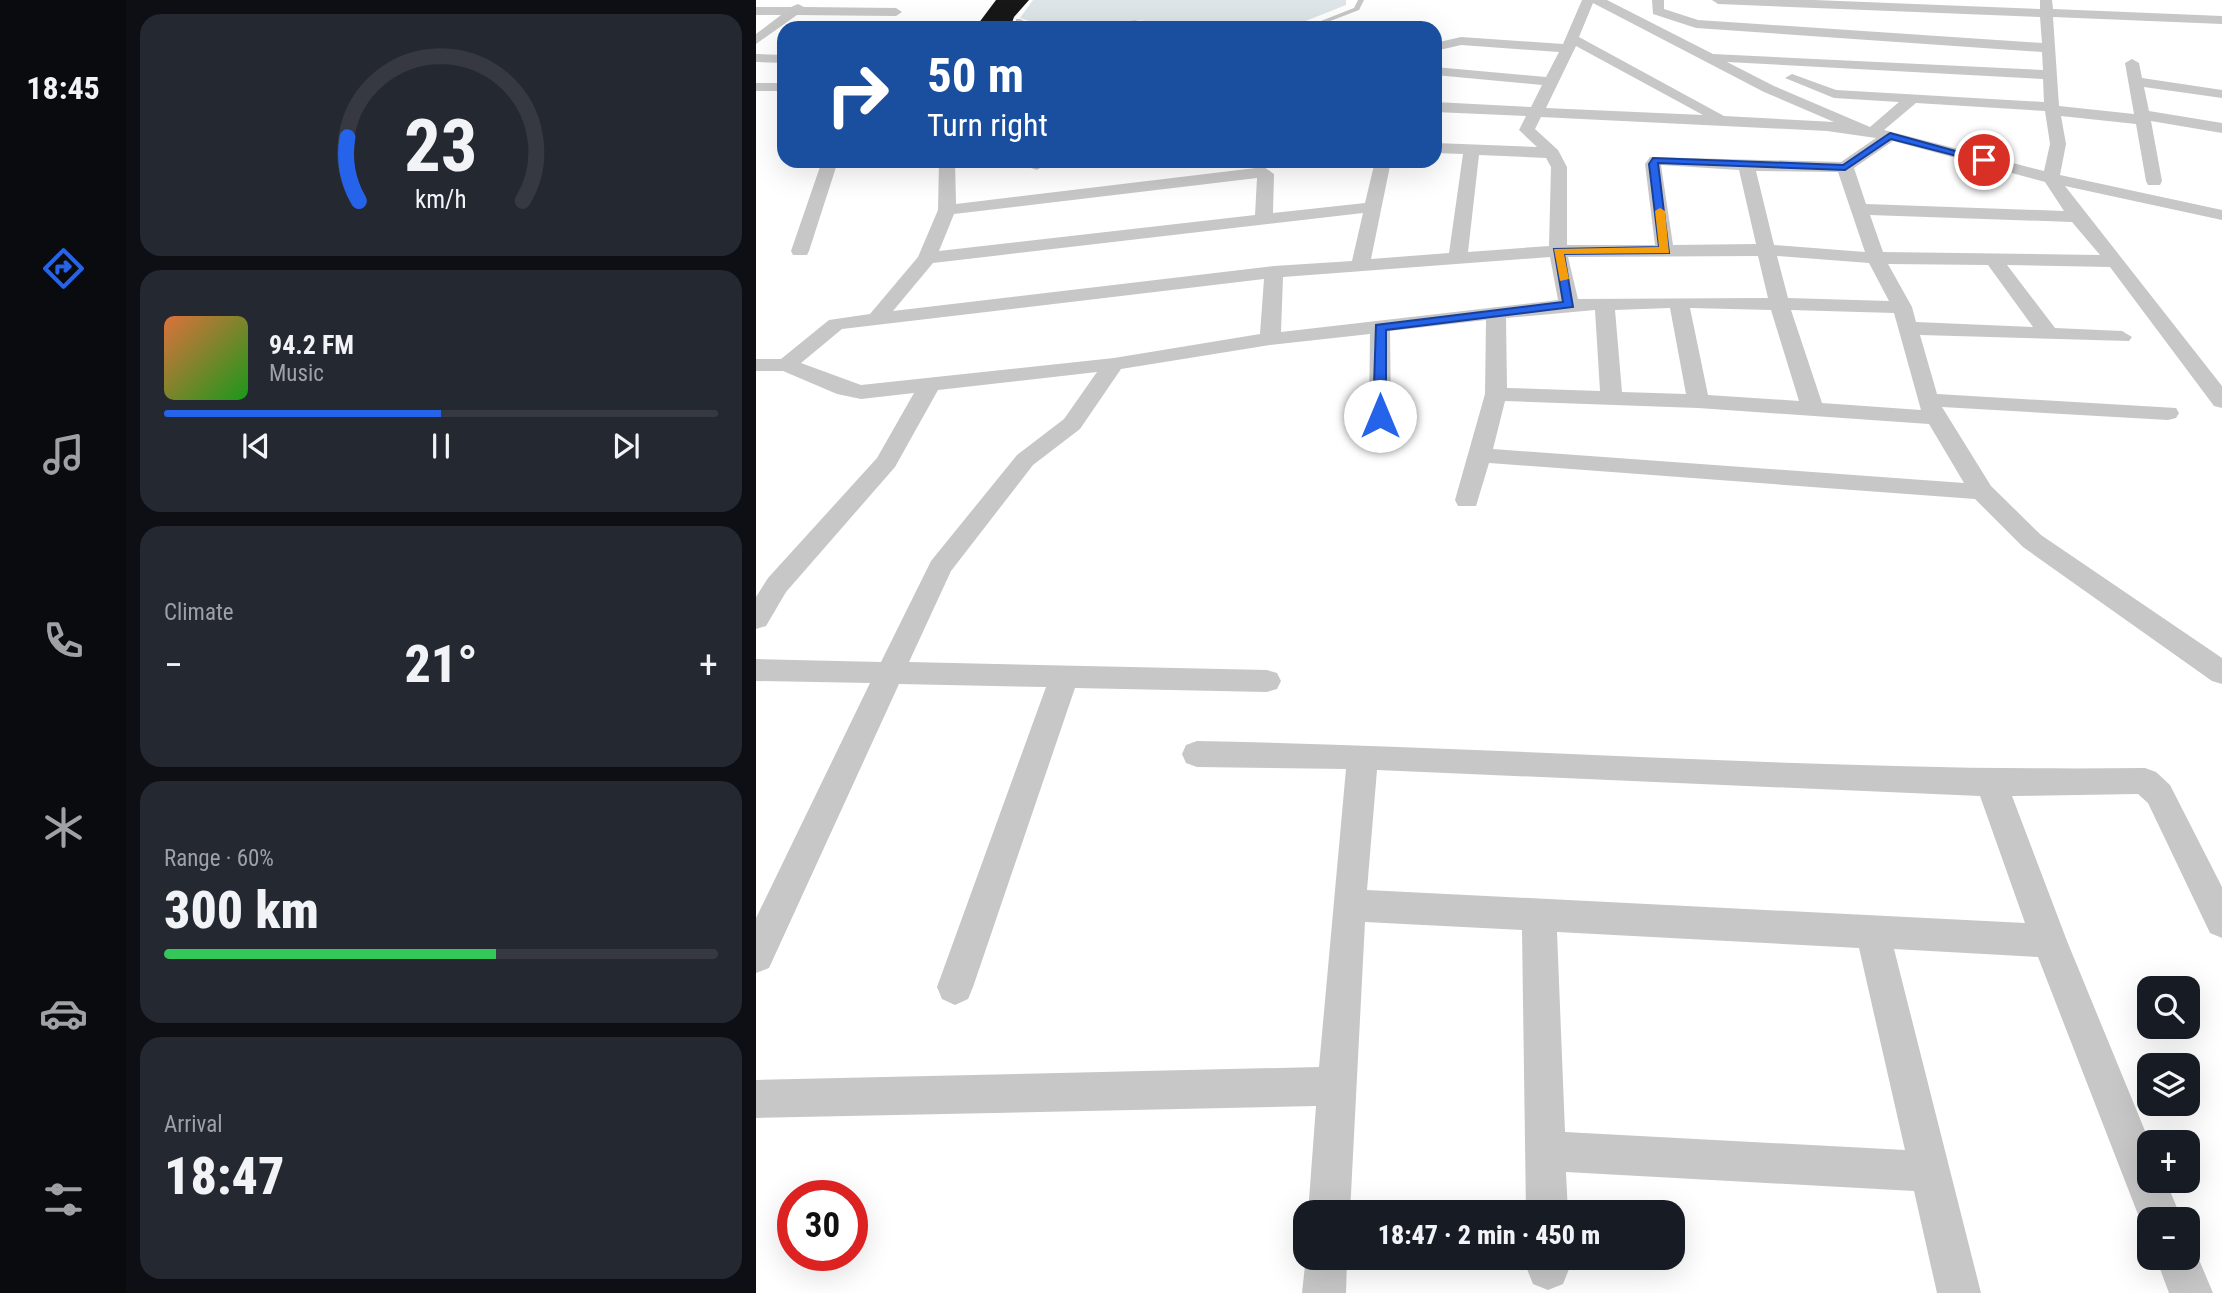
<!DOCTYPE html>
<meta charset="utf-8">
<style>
:root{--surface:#171b24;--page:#242831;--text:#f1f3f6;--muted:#9ea1a6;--line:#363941;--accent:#2563eb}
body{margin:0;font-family:"Roboto Condensed",sans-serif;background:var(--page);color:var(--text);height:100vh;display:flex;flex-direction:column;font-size:26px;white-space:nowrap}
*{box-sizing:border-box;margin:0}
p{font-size:23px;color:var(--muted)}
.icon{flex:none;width:38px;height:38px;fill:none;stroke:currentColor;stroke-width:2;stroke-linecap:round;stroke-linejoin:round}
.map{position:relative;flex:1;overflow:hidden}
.details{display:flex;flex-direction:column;gap:14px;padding:14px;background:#0d0f14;width:630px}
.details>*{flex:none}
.top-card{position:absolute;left:21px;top:21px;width:665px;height:147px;border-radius:21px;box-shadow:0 7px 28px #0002;background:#1a4fa0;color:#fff;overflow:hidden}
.buttons{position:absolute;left:1381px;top:976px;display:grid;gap:14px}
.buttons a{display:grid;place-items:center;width:63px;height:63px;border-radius:14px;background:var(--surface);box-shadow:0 7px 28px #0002;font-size:35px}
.speed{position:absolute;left:21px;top:1180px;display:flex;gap:14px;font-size:35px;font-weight:700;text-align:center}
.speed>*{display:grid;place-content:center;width:91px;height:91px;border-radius:50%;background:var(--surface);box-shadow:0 7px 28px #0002;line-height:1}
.speed .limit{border:10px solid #d22;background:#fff;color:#111}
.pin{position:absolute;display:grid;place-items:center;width:60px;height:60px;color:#fff;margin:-30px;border:4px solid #fff;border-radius:50%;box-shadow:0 2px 7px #0007}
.me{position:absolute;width:77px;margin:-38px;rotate:0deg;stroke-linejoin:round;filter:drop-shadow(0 0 5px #0008)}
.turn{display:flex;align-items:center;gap:24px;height:147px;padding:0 35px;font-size:32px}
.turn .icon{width:91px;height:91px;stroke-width:2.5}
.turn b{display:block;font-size:49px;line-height:60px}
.big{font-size:52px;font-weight:800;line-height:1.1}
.details .card{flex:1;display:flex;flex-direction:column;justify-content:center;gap:10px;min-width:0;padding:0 24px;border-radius:21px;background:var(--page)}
.details .dial{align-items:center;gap:0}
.dial svg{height:182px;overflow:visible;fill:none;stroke:var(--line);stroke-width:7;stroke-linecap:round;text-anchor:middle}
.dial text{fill:var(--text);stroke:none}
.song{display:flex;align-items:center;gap:21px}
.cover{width:84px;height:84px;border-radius:10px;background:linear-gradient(135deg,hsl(20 70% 55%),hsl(120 70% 35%))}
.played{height:7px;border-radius:4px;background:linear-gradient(90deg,var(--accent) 50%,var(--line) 50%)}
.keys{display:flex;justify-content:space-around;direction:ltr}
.heat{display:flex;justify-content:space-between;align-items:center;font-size:38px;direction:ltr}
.charge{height:10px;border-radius:5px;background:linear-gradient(90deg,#34c759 60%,var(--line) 0)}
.trip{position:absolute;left:537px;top:1200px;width:392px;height:70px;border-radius:21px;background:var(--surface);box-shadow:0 7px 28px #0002;font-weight:800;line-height:70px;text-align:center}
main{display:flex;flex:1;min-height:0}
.tabs{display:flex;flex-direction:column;width:126px;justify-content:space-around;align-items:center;background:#090b0e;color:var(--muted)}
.tabs .icon{width:49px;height:49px}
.tabs .on{color:var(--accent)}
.tabs b{font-size:32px;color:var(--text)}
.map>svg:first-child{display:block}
.green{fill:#dde5e8}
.building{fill:#171717}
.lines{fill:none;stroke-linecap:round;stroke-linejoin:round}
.service{fill:#c7c7c7;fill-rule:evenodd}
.minor{fill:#c7c7c7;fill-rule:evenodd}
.route{fill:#2563eb;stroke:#184099;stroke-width:2}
.slow{fill:#f59e0b}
</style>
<main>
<nav class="tabs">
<b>18:45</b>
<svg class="icon on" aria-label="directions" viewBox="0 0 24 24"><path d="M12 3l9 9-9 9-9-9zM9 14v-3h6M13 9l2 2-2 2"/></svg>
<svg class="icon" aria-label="music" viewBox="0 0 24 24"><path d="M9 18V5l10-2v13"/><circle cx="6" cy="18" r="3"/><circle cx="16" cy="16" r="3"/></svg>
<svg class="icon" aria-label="phone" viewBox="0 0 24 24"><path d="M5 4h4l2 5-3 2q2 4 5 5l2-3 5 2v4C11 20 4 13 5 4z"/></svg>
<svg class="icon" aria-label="climate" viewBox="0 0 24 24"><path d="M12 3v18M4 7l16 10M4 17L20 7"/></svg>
<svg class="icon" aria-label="car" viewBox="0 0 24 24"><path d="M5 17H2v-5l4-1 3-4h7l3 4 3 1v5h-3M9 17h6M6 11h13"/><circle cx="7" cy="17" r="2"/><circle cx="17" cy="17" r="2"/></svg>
<svg class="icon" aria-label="filters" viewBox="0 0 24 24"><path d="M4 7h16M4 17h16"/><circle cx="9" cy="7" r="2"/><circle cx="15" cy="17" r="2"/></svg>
</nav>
<section class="details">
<div class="card dial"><svg viewBox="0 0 100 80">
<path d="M14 69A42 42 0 1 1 86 69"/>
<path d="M14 69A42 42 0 0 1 9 41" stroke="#2563eb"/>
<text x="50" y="56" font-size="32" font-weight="700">23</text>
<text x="50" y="72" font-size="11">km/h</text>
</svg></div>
<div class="card">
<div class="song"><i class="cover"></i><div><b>94.2 FM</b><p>Music</p></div></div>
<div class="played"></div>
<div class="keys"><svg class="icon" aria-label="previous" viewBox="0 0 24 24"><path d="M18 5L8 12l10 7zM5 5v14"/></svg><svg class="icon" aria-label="pause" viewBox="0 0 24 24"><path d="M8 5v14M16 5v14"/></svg><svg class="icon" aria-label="next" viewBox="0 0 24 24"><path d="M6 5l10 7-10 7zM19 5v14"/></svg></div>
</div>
<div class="card"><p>Climate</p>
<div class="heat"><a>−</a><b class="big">21°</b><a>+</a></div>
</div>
<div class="card"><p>Range · 60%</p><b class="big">300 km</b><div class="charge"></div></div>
<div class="card"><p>Arrival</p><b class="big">18:47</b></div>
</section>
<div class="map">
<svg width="1466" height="1293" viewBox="0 0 1466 1293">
<rect width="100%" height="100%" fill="#fff"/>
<path class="green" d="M277 0H590V5L532 28 407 27C383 14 366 24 341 25 315 27 288 27 264 18Z"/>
<path class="building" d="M240 0H273L258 17 254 28H219Z"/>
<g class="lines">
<path class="service" d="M602 0H608L603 10 556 28H547L598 8Z
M260 19H264L281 28H273L260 21Z
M379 20 406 28 379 24 340 28Z"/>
<path class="minor" d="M826 0H851L957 54 1287 70 1286 52 940 28 897 14 896 0H908V9L942 20 1286 43 1284 17 962 4 956 0H1058L1284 9V0H1296L1297 9 1466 16V24L1297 17 1303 106 1378 114 1369 63 1376 59 1383 63 1386 78 1466 90V98L1388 87 1393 111 1466 123V133L1395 121 1406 181 1404 185H1392L1390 181 1380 124 1305 116 1310 144 1304 175 1466 210V220L1309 186 1466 386V408L1458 406 1354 267 1251 265 1299 328 1366 331 1376 337 1373 341 1164 335 1181 394 1420 408 1423 413 1420 418 1412 420 1186 407 1235 486 1285 535 1466 658V684L1456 681 1267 547 1219 499 733 463 720 506H702L699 500 729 394 730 320 634 331 635 416 624 423 613 416 614 334 514 345 365 369 324 429 277 465 195 571 153 662 511 670 521 673 525 681 521 689 511 692 319 688 217 987 212 999 199 1005 186 999 181 987 290 687 143 684 13 968 0 973V918L114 683 0 681V659L125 662 175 561 261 455 308 419 341 372 182 390 139 467 30 592 10 626 0 629V597L12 578 121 458 158 393 105 399 81 394 27 371H0V359H25L73 320 114 314 162 257 182 210 183 161H199L200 204 508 167 518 174 517 213 609 203 619 161H635L615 259 693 253 707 154 679 153V143L781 147 763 130 770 116 679 112V102L775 107 786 85 679 75V67L790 77 803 52 705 45 679 51V43L705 37 807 44ZM837 3 1008 92 1078 122 968 116 823 37ZM820 46 947 115 790 108ZM971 62 1287 79 1288 102 1080 90 1036 74 1029 78 1078 98 1143 102 1114 127 1018 86ZM1160 103 1289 111 1294 144 1288 171 1128 130ZM785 117 1071 131 1120 138 1085 162 894 157 889 164 899 245H811V167L802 150 779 129ZM1137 141 1289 182 1308 211 1110 204 1098 168ZM723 155 790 158 795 167 793 246 712 252ZM905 165 983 170 1000 244 917 245ZM1000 171 1082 172 1109 252 1018 245ZM501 178 499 215 183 251 198 214ZM607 213 596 261 518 266 137 311 177 263ZM1114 215 1316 222 1344 255 1127 252ZM1002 256 1012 298 822 299 812 257ZM1021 256 1113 263 1133 301 1032 298ZM794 257 802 300 525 332 527 277ZM1132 264 1232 265 1277 327 1160 322 1156 307ZM508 279 504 334 358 358 105 385 45 363 86 329ZM914 308 930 394 866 392 859 310ZM934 308 1015 310 1043 401 952 395ZM839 310 844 391 751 388 750 318ZM1035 310 1138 313 1165 410 1066 403ZM749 401 942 408 1173 424 1208 483 737 449Z
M42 4 48 7 140 8 146 12 140 16 41 15 0 44V34L25 15H0V7H35Z
M0 54 28 55V63L0 62Z
M0 83H28V91H0Z
M66 161H82L53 251 51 255H37L35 251Z
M272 161H288L289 165 281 170 275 168Z
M441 741C757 747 1073 772 1389 768L1400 772 1414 785 1466 887V938L1454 933 1392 803 1382 794 1256 796 1311 941 1394 1143 1393 1181H1410L1426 1220H1393V1236L1390 1235 1282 957 1138 949 1225 1293H1181L1158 1191 810 1172 812 1213H770L766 930 609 922 594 1213H552L560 1106 0 1118V1080L563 1067 590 769 441 767 430 763 426 754 430 745ZM621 770 1224 796 1269 923 611 890ZM801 932 1103 948 1149 1150 809 1132Z
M1432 1241 1436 1243 1457 1293H1413L1400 1258H1432Z
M550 1256 591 1258 590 1293H546Z
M771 1258H813V1269L807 1284 792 1290 777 1284 771 1269Z"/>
</g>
<path class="route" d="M1134 133 1232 160 1228 163 1135 139 1089 170 902 163 913 253 808 254 817 307 630 330V416L624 420 617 416 620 325 807 302 798 249 903 247 893 164 897 158 1087 165Z"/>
<path class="slow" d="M904 208 909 211 913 253 808 254 813 279 804 281 798 249 903 247 899 211Z"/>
</svg>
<div class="buttons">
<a><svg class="icon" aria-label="search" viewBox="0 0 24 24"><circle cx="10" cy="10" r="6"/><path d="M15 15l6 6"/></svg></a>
<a><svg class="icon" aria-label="layers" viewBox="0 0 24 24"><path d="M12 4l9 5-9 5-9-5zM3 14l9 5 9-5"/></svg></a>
<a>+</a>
<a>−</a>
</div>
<div class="speed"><div class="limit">30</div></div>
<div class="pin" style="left:1228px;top:160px;background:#d93025"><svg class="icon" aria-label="arrive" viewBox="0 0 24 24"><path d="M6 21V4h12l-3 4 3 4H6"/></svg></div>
<svg class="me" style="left:624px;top:416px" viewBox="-20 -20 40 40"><circle r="19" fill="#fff"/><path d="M0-13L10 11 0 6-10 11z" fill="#2563eb"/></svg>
<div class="trip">18:47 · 2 min · 450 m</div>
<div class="top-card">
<div class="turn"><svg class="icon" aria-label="right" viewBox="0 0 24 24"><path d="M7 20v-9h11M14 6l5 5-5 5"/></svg><div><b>50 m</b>Turn right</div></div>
</div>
</div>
</main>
